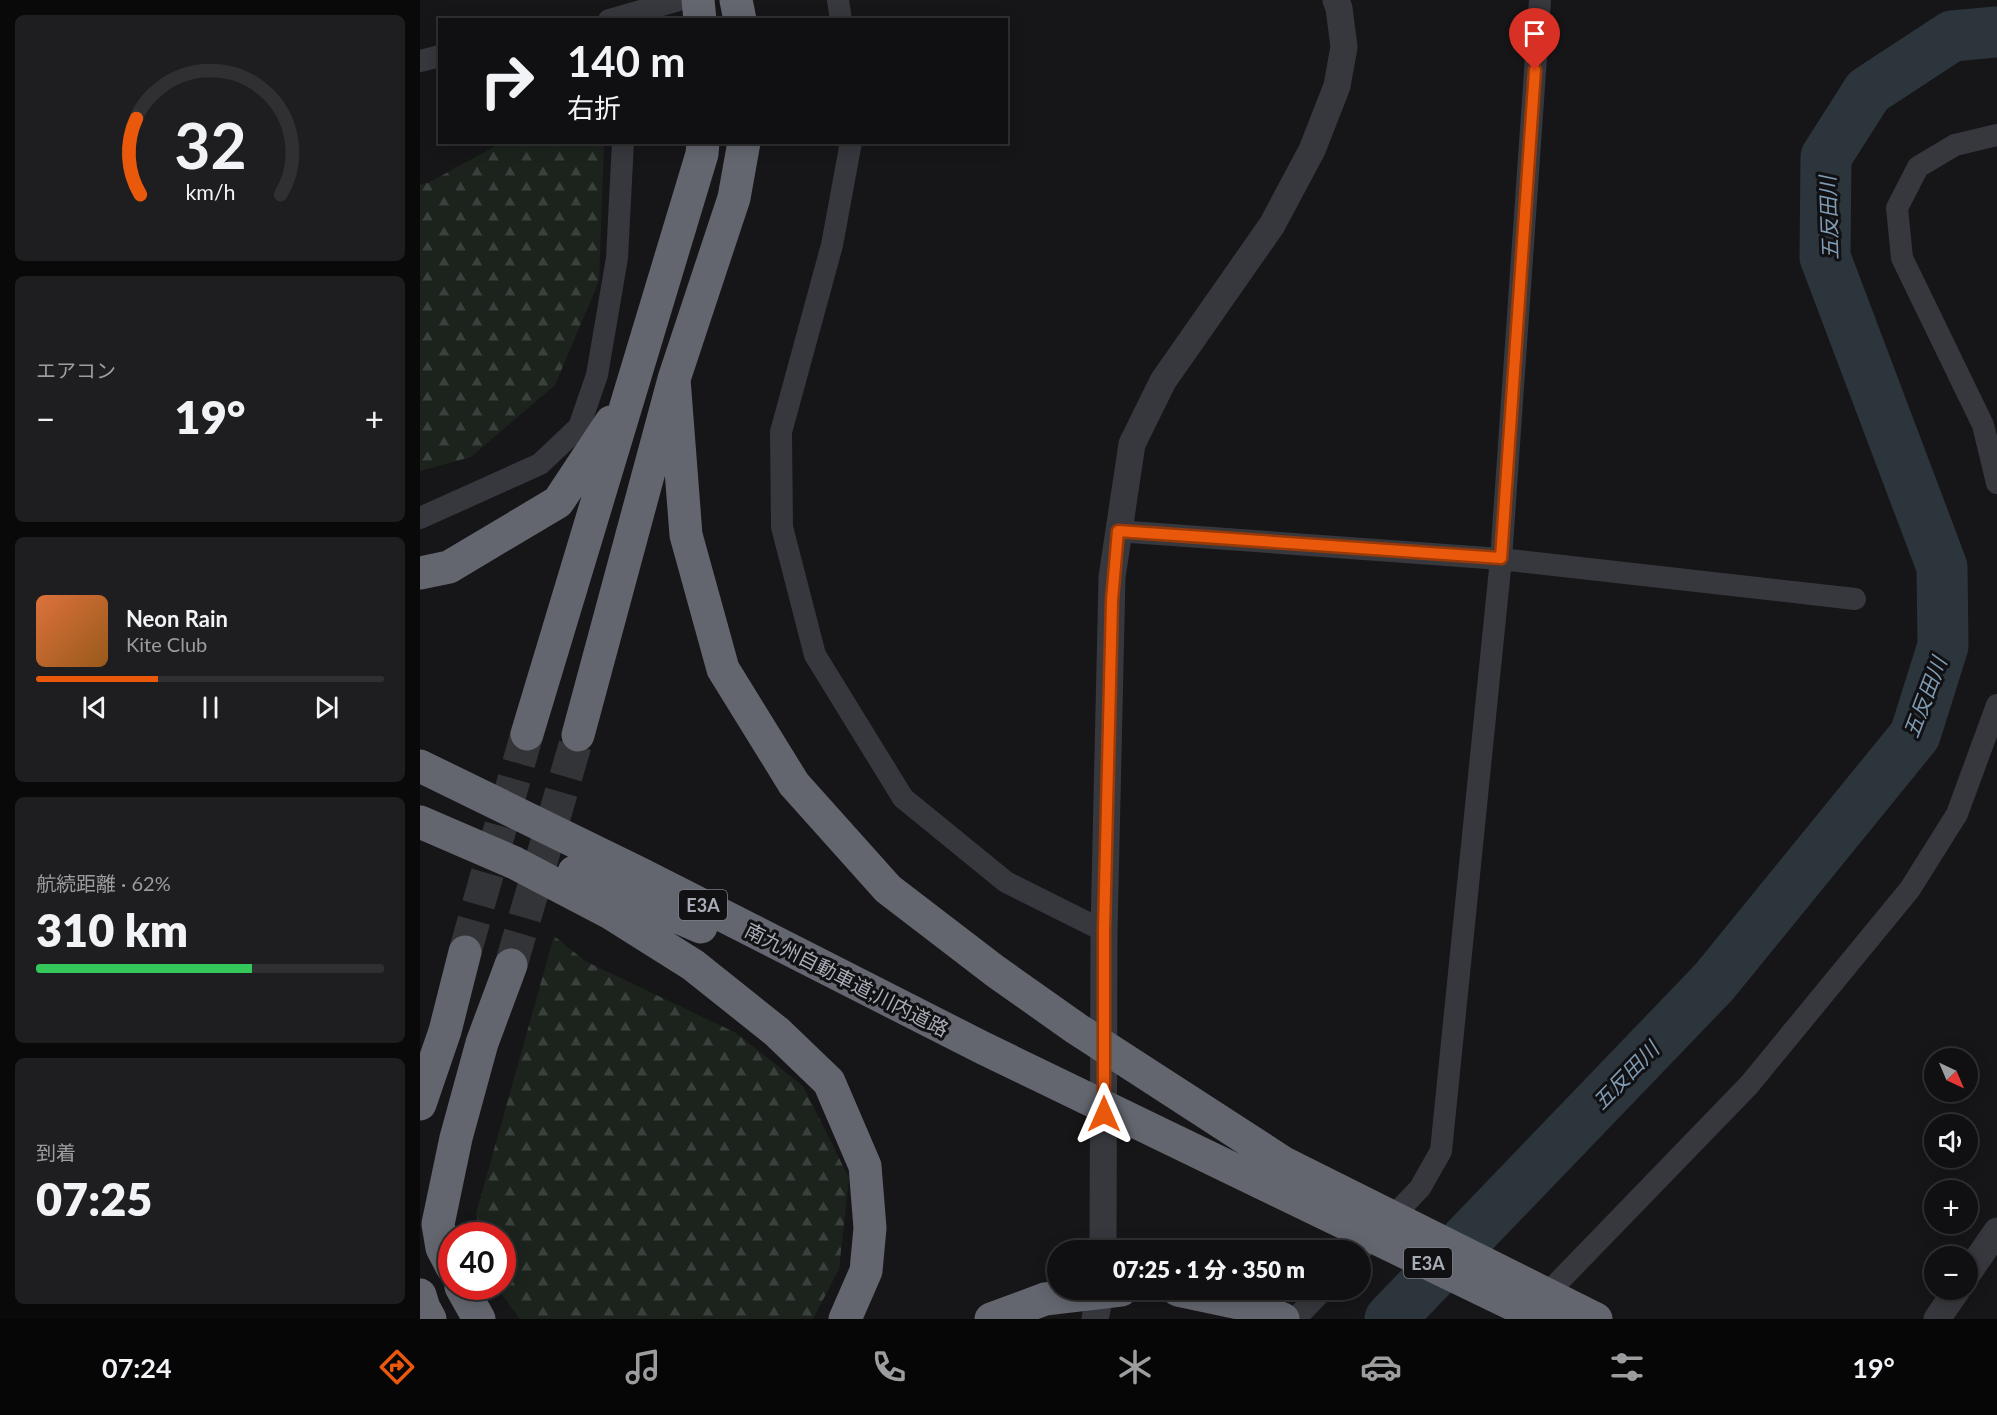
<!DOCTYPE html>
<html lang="ja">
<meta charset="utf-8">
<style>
:root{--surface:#101012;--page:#1e1e20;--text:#f1f3f6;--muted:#9c9d9f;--line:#303032;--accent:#ea580c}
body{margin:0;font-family:Lato,"Noto Sans JP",sans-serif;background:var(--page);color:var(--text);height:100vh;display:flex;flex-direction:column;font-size:22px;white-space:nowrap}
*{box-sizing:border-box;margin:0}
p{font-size:20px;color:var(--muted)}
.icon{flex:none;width:33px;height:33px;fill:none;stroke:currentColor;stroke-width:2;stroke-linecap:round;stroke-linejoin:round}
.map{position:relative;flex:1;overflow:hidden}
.drawer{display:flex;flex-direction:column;gap:15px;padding:15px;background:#09090a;width:420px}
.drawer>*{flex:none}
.hud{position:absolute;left:18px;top:18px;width:570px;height:126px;border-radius:0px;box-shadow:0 3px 15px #0003,0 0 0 2px var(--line);background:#101012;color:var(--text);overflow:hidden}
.needle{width:39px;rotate:136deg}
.buttons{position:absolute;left:1504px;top:1048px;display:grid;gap:12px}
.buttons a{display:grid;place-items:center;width:54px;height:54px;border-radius:50%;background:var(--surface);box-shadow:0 3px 15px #0003,0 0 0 2px var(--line);font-size:30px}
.speed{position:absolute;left:18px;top:1222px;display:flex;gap:12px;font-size:30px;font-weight:700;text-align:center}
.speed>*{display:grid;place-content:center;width:78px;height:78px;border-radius:50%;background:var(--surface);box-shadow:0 3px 15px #0003,0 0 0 2px var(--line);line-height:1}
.speed .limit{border:9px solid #d22;background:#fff;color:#111}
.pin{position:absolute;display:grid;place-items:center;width:51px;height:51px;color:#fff;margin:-62px -26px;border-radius:50% 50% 50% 0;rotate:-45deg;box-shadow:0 0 6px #0007}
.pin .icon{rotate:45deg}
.me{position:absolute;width:66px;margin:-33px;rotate:0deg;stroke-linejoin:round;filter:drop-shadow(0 0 4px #0008)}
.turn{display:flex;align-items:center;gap:21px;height:126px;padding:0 30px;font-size:27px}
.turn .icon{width:78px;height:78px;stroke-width:2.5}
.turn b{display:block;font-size:42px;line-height:51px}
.big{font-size:45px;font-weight:800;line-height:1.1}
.drawer .widget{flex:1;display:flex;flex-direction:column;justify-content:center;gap:9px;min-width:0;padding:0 21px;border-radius:9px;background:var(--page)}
.drawer .dial{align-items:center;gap:0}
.dial svg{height:156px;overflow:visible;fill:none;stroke:var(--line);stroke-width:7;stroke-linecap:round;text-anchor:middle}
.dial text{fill:var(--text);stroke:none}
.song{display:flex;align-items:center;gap:18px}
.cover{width:72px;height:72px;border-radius:9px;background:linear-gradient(135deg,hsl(20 70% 55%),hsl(30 70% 35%))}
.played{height:6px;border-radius:3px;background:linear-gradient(90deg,var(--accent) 35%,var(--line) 35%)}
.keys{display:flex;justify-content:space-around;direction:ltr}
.heat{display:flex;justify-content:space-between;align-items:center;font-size:33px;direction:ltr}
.charge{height:9px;border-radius:4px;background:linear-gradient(90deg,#34c759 62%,var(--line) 0)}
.trip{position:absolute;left:627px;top:1240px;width:324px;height:60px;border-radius:30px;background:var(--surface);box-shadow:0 3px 15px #0003,0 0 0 2px var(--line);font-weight:800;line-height:60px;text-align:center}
.tabs{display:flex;height:96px;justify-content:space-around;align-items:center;background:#060607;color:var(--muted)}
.tabs .icon{width:42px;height:42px}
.tabs .active{color:var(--accent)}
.tabs b{font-size:27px;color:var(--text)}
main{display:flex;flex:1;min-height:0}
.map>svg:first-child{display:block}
.forest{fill:url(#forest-firs)}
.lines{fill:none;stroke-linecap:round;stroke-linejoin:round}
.river{stroke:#2c353c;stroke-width:51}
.motorway-tunnel{stroke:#333438;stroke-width:33;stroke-dasharray:33 16;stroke-linecap:butt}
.minor{stroke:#37383d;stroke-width:22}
.tertiary{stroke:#37383d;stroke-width:27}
.motorway{stroke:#63666e;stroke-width:33}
.route-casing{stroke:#983908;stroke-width:15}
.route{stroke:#ea580c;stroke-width:10}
.labels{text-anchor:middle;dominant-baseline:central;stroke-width:6;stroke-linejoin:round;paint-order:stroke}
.shield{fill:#111113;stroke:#7b7e86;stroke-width:1.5}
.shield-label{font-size:18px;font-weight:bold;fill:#a8adb8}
.street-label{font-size:20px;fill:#a8adb8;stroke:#111113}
.water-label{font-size:21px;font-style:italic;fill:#7f9bb3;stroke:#111113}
</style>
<main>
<section class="drawer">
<div class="widget dial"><svg viewBox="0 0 100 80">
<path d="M14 69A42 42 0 1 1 86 69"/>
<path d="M14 69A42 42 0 0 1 12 30" stroke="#ea580c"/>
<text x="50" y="56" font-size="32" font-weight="700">32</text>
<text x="50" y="72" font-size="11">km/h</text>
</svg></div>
<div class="widget"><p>エアコン</p>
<div class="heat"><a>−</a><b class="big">19°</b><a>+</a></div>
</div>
<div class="widget">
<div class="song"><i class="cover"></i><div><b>Neon Rain</b><p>Kite Club</p></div></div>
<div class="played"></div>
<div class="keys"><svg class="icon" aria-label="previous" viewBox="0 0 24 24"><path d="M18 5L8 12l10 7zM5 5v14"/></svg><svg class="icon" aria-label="pause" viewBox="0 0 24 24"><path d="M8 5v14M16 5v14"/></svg><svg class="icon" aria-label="next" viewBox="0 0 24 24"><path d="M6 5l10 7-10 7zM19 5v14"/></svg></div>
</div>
<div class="widget"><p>航続距離 · 62%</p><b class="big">310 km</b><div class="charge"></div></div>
<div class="widget"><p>到着</p><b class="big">07:25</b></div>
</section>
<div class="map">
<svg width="1577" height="1319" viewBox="0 0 1577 1319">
<defs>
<pattern id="forest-firs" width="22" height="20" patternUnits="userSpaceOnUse" patternTransform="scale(1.5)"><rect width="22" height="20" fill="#1c231d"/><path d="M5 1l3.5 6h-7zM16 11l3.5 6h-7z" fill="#3a403c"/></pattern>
</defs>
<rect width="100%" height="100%" fill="#161618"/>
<path class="forest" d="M81 143H184L179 281 135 385 51 457 0 471V184L8 183Z
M134 936 165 961 316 1033 383 1086 429 1178 419 1269 393 1319H100L78 1289V1287H82V1236H63L56 1214Z"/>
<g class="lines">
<path class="river" d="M970 1319 1294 982 1495 735 1523 646 1522 567 1405 257 1406 157 1448 91 1532 36 1577 32"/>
<path class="motorway-tunnel" d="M45 952 107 734
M91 965 158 735"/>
<path class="minor" d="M418 0 421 20
M189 20 256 1
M0 61 20 56
M1577 135 1535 145 1498 167 1477 208 1482 258 1563 425 1577 483
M431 142 412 245 361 432 362 527 395 655 483 798 586 882 684 931
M0 518 120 464 159 427 177 375 197 258 203 142
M697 531 1081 559 1435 599
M940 1251 1000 1188 1021 1151 1081 559 1120 0
M1118 1303 1329 1085 1490 889 1537 814 1577 705
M875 1319 903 1290"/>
<path class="tertiary" d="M683 1251 684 931 692 577 712 444 743 381 852 225 892 150 917 86 924 47 919 8 916 0
M1548 1273 1577 1231
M675 1319 681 1290
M1517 1319 1537 1290"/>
<path class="motorway" d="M278 0 280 20
M316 0 320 20
M254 379 266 535 303 669 374 784 468 889 575 971 657 1029 864 1163 1176 1319
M0 573 29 567 138 502 191 422
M107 734 282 154 283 142
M158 735 254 379 314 198 324 142
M0 766 219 873 563 1048 1123 1319
M0 822 95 863 192 914 273 965 357 1032 409 1082 445 1166 450 1228 446 1271 425 1319
M154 872 281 927
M0 1104 25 1031 45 952
M32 1267 22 1248 18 1224 36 1138 62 1043 91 965
M41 1287 59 1319
M758 1290 828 1305 863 1319
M0 1295 4 1308 10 1319
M571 1319 625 1299 701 1290"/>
</g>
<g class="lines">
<defs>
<path id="route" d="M684 1114V931L692 600 698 531 1081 558 1115 70"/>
</defs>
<use href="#route" class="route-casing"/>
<use href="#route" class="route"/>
</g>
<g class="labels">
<g class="shield">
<rect x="259" y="890" width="48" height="30" rx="4.5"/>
<rect x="984" y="1248" width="48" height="30" rx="4.5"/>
</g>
<g class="shield-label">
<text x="283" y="905">E3A</text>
<text x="1008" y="1263">E3A</text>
</g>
<g class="street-label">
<text transform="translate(427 979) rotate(27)">南九州自動車道;川内道路</text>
</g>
<g class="water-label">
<text transform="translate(1408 218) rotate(-92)">五反田川</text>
<text transform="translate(1504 697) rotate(-69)">五反田川</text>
<text transform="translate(1205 1075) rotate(-46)">五反田川</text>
</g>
</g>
</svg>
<div class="buttons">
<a><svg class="needle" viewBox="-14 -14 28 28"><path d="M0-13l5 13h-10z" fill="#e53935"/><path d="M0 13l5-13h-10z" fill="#9c9d9f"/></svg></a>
<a><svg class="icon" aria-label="sound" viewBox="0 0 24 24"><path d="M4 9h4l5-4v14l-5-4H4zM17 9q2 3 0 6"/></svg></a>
<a>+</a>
<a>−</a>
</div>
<div class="speed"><div class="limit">40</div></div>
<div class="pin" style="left:1115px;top:70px;background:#d93025"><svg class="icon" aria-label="arrive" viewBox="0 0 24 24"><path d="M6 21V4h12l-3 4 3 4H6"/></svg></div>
<svg class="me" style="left:684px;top:1114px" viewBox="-20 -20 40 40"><path d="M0-17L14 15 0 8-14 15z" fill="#ea580c" stroke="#fff" stroke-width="4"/></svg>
<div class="trip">07:25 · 1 分 · 350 m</div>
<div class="hud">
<div class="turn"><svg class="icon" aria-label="right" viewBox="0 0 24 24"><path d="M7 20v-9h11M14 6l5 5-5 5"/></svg><div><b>140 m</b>右折</div></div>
</div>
</div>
</main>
<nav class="tabs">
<b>07:24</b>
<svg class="icon active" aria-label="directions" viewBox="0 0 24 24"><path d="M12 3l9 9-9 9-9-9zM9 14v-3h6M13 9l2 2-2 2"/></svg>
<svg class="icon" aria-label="music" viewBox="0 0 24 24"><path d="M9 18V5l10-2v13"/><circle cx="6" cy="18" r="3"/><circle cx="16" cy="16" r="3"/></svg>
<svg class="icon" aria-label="phone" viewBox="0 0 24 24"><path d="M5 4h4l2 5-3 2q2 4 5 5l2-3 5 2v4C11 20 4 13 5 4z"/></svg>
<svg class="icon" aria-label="climate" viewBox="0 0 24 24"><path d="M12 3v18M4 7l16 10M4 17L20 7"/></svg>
<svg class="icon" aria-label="car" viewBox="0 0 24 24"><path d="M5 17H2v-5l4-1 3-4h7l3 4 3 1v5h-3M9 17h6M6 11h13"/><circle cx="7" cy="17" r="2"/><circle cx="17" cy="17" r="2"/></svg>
<svg class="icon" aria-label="filters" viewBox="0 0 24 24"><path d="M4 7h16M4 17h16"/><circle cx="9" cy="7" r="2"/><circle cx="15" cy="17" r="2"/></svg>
<b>19°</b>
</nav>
